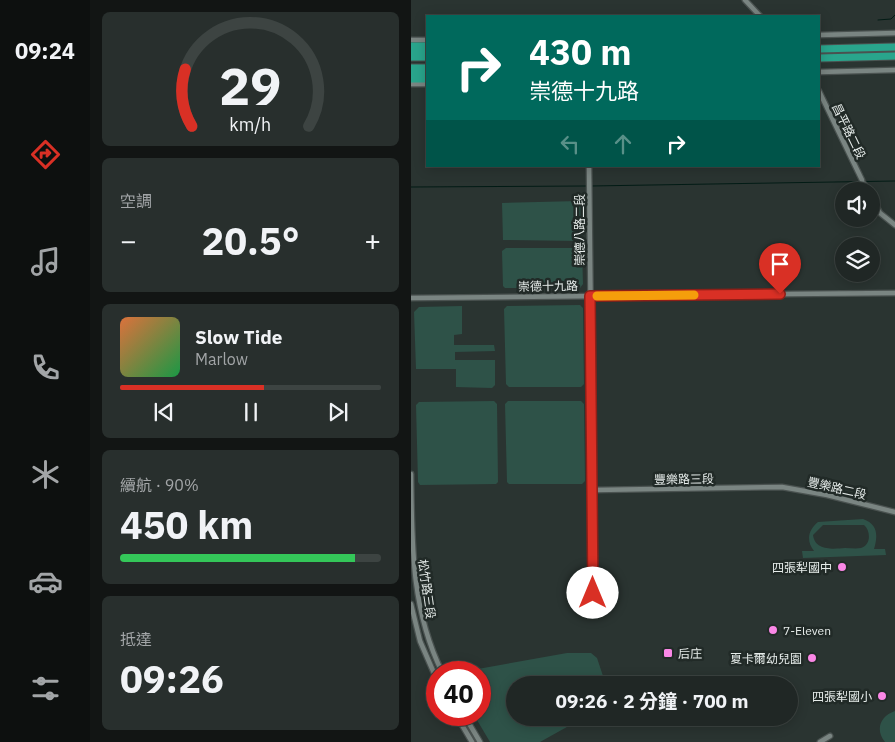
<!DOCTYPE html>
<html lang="zh-TW">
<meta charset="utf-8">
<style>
:root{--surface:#202725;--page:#282f2d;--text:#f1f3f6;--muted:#a2a5a7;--line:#3d4442;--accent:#d93025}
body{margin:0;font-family:"IBM Plex Sans","Noto Sans TC",sans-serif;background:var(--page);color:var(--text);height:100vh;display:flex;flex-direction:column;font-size:19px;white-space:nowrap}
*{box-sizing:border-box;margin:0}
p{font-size:16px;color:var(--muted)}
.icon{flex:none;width:28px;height:28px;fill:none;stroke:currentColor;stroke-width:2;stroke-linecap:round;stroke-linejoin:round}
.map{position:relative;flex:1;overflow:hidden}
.drawer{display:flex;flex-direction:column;gap:12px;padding:12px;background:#121514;width:321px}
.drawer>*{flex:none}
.top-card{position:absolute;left:15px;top:15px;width:394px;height:152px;border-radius:0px;box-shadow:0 2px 12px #0003,0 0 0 1px var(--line);background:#00695c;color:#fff;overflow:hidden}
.tools{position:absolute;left:424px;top:182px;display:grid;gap:10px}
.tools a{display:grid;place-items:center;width:45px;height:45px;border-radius:50%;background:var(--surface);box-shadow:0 2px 12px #0003,0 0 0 1px var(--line);font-size:25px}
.speed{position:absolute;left:15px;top:661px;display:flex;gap:10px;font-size:25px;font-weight:700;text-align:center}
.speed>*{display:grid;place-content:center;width:65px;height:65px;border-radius:50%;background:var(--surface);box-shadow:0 2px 12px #0003,0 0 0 1px var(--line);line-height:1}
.speed .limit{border:8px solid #d22;background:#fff;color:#111}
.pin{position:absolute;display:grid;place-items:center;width:42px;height:42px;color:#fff;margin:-51px -21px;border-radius:50% 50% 50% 0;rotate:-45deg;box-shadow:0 0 5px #0007}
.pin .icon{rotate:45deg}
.me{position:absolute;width:55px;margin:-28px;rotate:0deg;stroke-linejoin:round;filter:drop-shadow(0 0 4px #0008)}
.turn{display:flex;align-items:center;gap:18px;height:105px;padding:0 20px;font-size:22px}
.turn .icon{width:65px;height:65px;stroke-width:2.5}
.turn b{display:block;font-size:35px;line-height:42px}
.lanes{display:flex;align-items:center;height:48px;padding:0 20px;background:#0003;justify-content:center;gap:25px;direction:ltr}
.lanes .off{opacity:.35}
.big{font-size:38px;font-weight:700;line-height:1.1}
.drawer .widget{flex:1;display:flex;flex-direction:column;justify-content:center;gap:8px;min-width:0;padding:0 18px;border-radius:8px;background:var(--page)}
.drawer .dial{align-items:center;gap:0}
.dial svg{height:130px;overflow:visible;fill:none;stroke:var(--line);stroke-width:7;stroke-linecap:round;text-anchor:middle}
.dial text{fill:var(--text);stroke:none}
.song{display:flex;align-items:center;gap:15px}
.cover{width:60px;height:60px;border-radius:8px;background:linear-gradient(135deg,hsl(20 70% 55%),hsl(140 70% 35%))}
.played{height:5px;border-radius:2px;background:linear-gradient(90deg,var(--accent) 55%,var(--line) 55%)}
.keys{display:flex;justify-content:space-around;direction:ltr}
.heat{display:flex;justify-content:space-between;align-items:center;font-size:28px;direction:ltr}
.charge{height:8px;border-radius:4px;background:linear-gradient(90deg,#34c759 90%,var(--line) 0)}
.trip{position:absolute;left:95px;top:676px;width:292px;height:50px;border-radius:25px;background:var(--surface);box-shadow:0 2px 12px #0003,0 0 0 1px var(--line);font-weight:700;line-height:50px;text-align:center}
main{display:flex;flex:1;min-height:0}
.dock{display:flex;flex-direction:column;width:90px;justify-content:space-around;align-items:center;background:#0d100f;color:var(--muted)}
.dock .icon{width:35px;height:35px}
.dock .selected{color:var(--accent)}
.dock b{font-size:22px;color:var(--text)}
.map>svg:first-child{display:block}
.green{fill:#2e5248;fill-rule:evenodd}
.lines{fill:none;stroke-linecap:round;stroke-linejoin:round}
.stream{stroke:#021b15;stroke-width:1}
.minor-casing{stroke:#4a5250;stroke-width:7}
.highway-casing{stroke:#4a5250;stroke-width:9}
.minor{stroke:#7a8582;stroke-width:4.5}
.highway{stroke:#29a58c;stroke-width:7}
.route-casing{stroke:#8d1f18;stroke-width:12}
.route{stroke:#d93025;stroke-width:9}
.slow{stroke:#f59e0b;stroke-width:9}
.poi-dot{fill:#fa87e6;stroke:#212a27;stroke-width:2}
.labels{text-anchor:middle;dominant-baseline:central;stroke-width:5;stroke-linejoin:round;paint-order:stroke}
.street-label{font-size:12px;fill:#e7edeb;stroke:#212a27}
.poi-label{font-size:12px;fill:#e7edeb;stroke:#212a27;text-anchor:end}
</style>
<main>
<nav class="dock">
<b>09:24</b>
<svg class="icon selected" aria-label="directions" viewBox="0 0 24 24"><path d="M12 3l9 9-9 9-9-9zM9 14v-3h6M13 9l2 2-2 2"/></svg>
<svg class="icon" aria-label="music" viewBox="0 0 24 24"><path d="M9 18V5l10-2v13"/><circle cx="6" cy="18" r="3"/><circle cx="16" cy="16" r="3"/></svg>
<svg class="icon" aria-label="phone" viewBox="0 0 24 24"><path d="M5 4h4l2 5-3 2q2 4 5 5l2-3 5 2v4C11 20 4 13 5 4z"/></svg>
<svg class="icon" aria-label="climate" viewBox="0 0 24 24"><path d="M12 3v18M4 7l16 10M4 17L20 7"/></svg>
<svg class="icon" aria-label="car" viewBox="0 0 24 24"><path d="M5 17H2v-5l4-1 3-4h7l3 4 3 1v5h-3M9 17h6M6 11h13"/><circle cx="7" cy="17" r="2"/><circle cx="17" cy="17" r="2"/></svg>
<svg class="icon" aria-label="filters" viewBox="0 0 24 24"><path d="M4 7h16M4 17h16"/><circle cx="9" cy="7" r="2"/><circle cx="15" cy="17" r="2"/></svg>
</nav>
<section class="drawer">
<div class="widget dial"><svg viewBox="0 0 100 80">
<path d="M14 69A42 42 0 1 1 86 69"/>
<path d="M14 69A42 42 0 0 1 10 34" stroke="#d93025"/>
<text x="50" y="56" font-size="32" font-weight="700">29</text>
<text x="50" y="72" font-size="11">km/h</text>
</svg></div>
<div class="widget"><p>空調</p>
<div class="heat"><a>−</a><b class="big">20.5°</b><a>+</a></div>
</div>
<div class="widget">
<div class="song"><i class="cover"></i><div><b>Slow Tide</b><p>Marlow</p></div></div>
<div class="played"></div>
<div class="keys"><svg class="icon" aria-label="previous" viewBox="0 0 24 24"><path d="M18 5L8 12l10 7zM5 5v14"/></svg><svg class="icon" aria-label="pause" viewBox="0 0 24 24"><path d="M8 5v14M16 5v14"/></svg><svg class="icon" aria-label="next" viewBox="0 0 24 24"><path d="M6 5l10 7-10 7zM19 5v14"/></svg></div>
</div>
<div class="widget"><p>續航 · 90%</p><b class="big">450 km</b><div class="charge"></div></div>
<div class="widget"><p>抵達</p><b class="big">09:26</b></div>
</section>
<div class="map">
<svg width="484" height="742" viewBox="0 0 484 742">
<rect width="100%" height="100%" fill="#2a3431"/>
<path class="green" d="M168 201 171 204V238L169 241 92 240 91 203Z
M95 248H169L171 250 172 284 169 288H94L92 286 91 251Z
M169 305 172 308 173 384 170 387H98L95 384 93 309 96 306Z
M51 306V334L43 335V345H83L84 351 44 352V360H84V385L81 388 45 387V369H5L3 312 8 307Z
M83 401 86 404 87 482 85 484 9 485 7 482 5 405 8 402Z
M97 401H170L173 404 174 481 171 484H98L96 482 94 404Z
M452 519C467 524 467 536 463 549H474L475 555 392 558 391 551H403C395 541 397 530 407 522ZM412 525H453C460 531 460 545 450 548 445 549 439 548 434 548 422 549 404 551 402 535Z
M156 653H180L186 658 195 685H104V718H172L129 742H79L63 715H69V672H50Z
M484 711V742H474C464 730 469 716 484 711Z"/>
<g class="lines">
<path class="stream" d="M467 20 480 19 484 15
M180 186 484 181
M0 187 176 186"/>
<defs>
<path id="minor" d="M334 0 349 16
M408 35 484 33
M0 40H16
M408 72 484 70
M0 84H16
M408 91 451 180
M178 166 183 593
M453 184 458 191
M460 196 469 213 484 225
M0 298 484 293
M0 474C1 544 0 609 31 672
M183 490 371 487 416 495 484 512
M0 604 9 641 26 680
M45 715 61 742
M53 715 69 742
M409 742 419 736"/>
<path id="highway" d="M0 46H16
M408 49 484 47
M0 52 16 51
M0 57H16
M408 58 484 56
M0 68H16
M0 74H16
M0 79H16"/>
</defs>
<use href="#minor" class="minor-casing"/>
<use href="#highway" class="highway-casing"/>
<use href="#minor" class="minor"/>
<use href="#highway" class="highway"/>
</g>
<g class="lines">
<defs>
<path id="route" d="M182 593 179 296 369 294"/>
</defs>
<use href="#route" class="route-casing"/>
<use href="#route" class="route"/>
<path class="slow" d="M186 296 283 295"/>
</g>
<g class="poi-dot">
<circle cx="431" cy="567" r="5"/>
<circle cx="362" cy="630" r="5"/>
<rect x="252" y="648" width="10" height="10" rx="2.5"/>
<circle cx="401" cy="658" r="5"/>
<circle cx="471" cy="696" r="5"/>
</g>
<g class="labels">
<g class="street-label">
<text transform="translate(438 131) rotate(64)">昌平路二段</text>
<text transform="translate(168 230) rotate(-90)">崇德八路二段</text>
<text transform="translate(137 286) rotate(-1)">崇德十九路</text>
<text transform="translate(273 479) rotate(-1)">豐樂路三段</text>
<text transform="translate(426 488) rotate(13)">豐樂路二段</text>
<text transform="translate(16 589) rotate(82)">松竹路三段</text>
</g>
<g class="poi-label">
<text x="421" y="567">四張犁國中</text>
<text x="372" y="630" text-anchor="start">7-Eleven</text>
<text x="267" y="653" text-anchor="start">后庄</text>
<text x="391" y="658">夏卡爾幼兒園</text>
<text x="461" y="696">四張犁國小</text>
</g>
</g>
</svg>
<div class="tools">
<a><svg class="icon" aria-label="sound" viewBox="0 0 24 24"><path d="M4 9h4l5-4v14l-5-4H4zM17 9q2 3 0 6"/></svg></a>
<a><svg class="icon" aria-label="layers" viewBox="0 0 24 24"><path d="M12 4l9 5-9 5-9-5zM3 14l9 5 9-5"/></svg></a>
</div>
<div class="speed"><div class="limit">40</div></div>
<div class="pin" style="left:369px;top:294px;background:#d93025"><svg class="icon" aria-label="arrive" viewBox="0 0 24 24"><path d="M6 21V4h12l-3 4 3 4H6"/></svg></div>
<svg class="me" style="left:182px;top:593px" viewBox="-20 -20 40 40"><circle r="19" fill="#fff"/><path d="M0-13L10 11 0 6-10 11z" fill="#d93025"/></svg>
<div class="trip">09:26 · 2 分鐘 · 700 m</div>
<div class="top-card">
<div class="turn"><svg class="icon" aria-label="right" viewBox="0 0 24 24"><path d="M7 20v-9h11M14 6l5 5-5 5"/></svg><div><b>430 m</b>崇德十九路</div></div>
<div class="lanes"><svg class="icon off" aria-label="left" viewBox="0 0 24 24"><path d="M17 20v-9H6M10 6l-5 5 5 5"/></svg><svg class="icon off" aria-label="ahead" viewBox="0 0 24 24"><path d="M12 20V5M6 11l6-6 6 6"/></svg><svg class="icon" aria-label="right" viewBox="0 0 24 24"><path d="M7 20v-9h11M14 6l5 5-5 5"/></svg></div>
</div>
</div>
</main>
